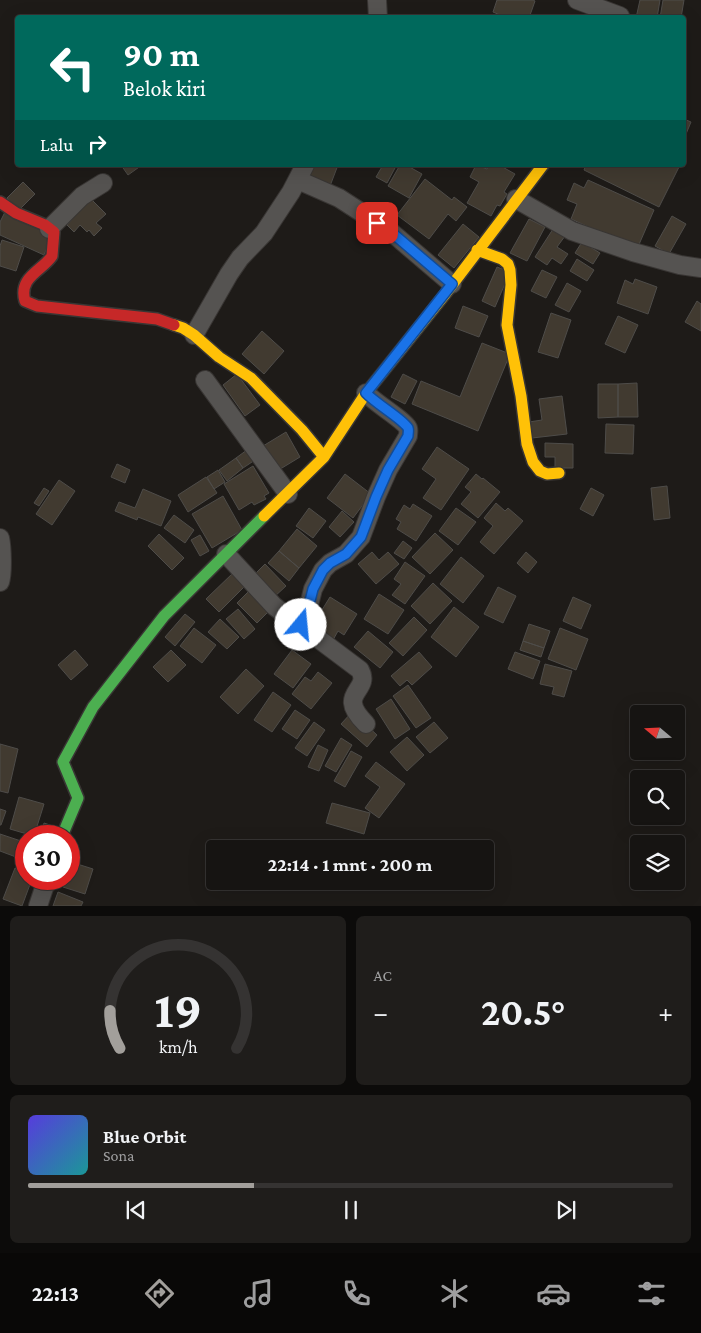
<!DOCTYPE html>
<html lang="id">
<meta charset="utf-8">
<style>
:root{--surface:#161412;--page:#1f1d1b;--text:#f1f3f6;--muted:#9e9e9f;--line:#353332;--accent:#a29f9b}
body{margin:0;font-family:"Crimson Pro",serif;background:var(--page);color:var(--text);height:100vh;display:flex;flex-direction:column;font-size:19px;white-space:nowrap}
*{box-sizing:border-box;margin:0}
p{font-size:16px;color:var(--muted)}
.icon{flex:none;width:28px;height:28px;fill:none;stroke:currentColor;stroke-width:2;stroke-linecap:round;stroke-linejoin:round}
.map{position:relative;height:906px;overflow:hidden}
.side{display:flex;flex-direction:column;gap:10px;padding:10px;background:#0c0b0a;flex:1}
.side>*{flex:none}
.hud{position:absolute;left:15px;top:15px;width:671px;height:152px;border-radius:5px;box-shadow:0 5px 20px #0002,0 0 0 1px var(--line);background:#00695c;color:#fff;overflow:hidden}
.needle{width:32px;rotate:289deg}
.buttons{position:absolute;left:630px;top:705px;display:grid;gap:10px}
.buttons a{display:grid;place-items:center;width:55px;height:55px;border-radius:5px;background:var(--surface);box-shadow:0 5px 20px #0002,0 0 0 1px var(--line);font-size:25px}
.speed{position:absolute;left:15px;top:825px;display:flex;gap:10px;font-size:25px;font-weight:700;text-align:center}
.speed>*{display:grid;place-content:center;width:65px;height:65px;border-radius:50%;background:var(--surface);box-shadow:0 5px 20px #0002,0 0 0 1px var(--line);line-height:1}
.speed .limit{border:8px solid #d22;background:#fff;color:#111}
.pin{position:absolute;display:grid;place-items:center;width:42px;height:42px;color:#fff;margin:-21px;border-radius:10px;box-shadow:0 2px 8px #0006}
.me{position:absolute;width:55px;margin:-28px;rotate:17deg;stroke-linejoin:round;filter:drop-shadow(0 0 4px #0008)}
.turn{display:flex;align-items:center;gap:18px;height:105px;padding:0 25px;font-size:22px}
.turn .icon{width:65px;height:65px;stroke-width:2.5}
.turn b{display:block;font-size:35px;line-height:42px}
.then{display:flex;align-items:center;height:48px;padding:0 25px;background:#0003;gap:10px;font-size:19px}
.big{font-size:38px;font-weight:700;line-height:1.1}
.side .tile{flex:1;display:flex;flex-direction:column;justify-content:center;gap:8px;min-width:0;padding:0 18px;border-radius:8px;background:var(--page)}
.side .dial{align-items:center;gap:0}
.dial svg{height:130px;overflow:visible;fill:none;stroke:var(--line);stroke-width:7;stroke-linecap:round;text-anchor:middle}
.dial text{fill:var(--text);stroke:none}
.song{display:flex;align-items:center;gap:15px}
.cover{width:60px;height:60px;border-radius:8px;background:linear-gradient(135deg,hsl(250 70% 55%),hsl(180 70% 35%))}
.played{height:5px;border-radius:2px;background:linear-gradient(90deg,var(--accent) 35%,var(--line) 35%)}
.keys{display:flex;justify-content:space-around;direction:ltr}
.heat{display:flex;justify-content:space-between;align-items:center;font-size:28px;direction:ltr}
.side .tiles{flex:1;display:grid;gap:10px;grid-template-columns:1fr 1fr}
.tile:last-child{grid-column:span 2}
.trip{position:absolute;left:206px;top:840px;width:288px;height:50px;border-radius:5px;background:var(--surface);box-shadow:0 5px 20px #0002,0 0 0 1px var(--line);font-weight:700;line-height:50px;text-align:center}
.tab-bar{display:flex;height:80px;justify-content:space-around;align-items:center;background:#090807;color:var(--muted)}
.tab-bar .icon{width:35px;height:35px}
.tab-bar .active{color:var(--accent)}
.tab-bar b{font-size:22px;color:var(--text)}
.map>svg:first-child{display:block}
.building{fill:#413a30;stroke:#4e4c49}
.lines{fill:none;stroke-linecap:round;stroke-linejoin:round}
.street-casing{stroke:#393634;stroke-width:20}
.fast-casing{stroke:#393634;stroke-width:14}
.slow-casing{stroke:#393634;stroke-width:14}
.jam-casing{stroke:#393634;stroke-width:14}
.street{stroke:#555351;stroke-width:18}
.fast{stroke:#4caf50;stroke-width:11}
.slow{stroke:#ffc107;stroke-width:11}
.jam{stroke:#c62828;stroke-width:11}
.route-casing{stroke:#114b97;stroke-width:12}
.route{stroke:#1a73e8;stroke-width:9}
</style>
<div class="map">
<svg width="701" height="906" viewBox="0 0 701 906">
<rect width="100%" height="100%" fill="#1e1b18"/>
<path class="building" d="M497 0H533L535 1 529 18H507L493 12Z
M640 0H660L657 18H636Z
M663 0H684L681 18H660Z
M684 119 691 122 686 134 684 133Z
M121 165H142L128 175Z
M313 165H338L330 186 308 178Z
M383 165H390L395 168 387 183 376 177Z
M400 165H406L422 174 409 198 388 186Z
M476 165 487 169 489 165H499L515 174 504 192 507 194 500 206 497 205 491 216 467 203 479 182 470 177Z
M586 165H680L659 207 584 170Z
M425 179 452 200 454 197 467 207 456 221 448 214 429 239 397 215Z
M588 180 654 210 637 249 571 219 577 204 567 200 574 183 584 188Z
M23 182 35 194 19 210 7 198Z
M88 196 106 214 96 223 102 228 94 236 89 230 87 232 80 225 74 232 67 225 73 218 70 215Z
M5 212 53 233 44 255 0 235V222Z
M672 216 686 224 669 254 655 246Z
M529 219 545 227 527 261 510 253Z
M463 224 479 237 454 268 438 255Z
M553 229 565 236 557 247 568 254 561 264 552 258 547 265 535 257Z
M2 240 24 247 16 271 0 266V246Z
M582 242 600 253 593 264 575 253Z
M577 259 594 270 587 281 570 271Z
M497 267 510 272 495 307 482 301Z
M542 270 557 277 546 298 531 291Z
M635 279 657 287 648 314 617 303 625 280 633 284Z
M567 283 581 291 569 312 555 305Z
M697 301 701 304V331L685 322Z
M463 306 488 316 479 337 455 328Z
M551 313 571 320 558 358 538 352Z
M618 316 638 325 625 353 605 344Z
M262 331 284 351 264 374 242 354Z
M482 343 510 354 478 431 412 404 421 381 460 397Z
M237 374 260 405 245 416 223 385Z
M403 374 417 381 405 404 391 397Z
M637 383 638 417H618V384Z
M598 384H618V417L598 418Z
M562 396 567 434 532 438 529 422 542 420 539 399Z
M606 424 634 425 633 454 605 453Z
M286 432 300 457 277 471 263 446Z
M545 443 573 444V468H555V457H545Z
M251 447 258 458 243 468 236 458Z
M437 447 469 469 441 510 423 498 436 479 422 469Z
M236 458 243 468 227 481 219 470Z
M117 464 130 470 125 483 111 477Z
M253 466 269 493 264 496 266 499 254 505 252 502 239 510 224 484Z
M218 470 225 482 214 489 207 477Z
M345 474 371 494 353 518 327 498Z
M476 474 482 479 483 478 500 492 478 518 461 504 471 492 465 487Z
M206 477 217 493 188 512 178 495Z
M59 480 75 491 52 525 36 514Z
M667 486 670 518 654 520 651 488Z
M44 488 49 491 39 506 34 503Z
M591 488 604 495 593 516 580 509Z
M143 489 171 501 161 526 138 517 137 520 115 511 119 502 135 508Z
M223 496 242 530 212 548 192 514Z
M496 503 505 511 508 508 523 521 494 554 480 542 493 526 484 518Z
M413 504 432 516 416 541 397 529 401 522 396 519 404 505 410 509Z
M309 508 326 521 313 538 296 526Z
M456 508 476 522 458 545 439 531Z
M342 511 354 522 340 537 329 527Z
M174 515 194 530 185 543 164 528Z
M297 529 317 546 299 568 279 551Z
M435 533 453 550 430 574 412 557Z
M159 534 184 558 172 570 148 546Z
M200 535 209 551 200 556 191 540Z
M403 541 412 548 404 559 394 553Z
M279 551 299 568 289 581 268 563Z
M372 552 379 560 388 552 399 564 376 584 358 564Z
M526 552 537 562 528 573 517 563Z
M461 557 484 576 463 603 440 584Z
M405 562 425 576 405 604 392 595 401 584 394 579Z
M265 564 286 586 273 598 252 577Z
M234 572 246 585 219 612 206 599Z
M433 583 452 601 430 624 411 606Z
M498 587 516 596 503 623 484 614Z
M250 590 270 610 257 623 237 603Z
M379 594 404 610 388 634 364 619Z
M330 597 357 614 344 635 338 631 333 640 319 631 324 622 317 618Z
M573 597 591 605 581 629 563 621Z
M454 607 479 627 456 657 431 637Z
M238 609 255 629 244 639 226 619Z
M185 614 195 622 175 646 165 637Z
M414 617 427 630 403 656 389 643Z
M220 619 239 637 227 649 208 632Z
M529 624 550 631 544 648 523 641Z
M194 628 216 645 202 663 180 646Z
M560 628 588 639 576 670 548 659Z
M368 631 393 652 380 668 354 647Z
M523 641 544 648 541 657 520 650Z
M75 650 88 665 71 680 58 665Z
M171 650 186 665 168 682 153 667Z
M292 650 311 664 293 688 274 674Z
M419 652 432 667 412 685 407 680 400 686 391 676Z
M515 652 540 661 533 679 508 669Z
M545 664 572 671 564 697 552 694 554 687 540 684Z
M246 669 264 686 238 714 220 697Z
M318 672 332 683 311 709 292 694 305 677 311 681Z
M408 685 431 718 416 728 393 696Z
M273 692 291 705 272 732 254 720Z
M391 699 410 729 395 739 376 709Z
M295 710 310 720 297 739 282 729Z
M352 712 377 735 367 747 341 724Z
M314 722 325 730 307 756 295 748Z
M434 722 448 738 430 753 416 737Z
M407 737 424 755 407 771 390 752Z
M341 738 352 745 336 772 325 766Z
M0 744 18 749 8 793 0 791Z
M318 745 328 750 319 771 308 767Z
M351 751 362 757 345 787 334 781Z
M376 762 405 784 379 818 365 808 380 787 365 776Z
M19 797 44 804 34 836 10 829Z
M332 803 370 813 364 834 326 823Z
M0 809 6 811 1 825H0Z
M44 823 53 826 50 836H40Z
M0 834 21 841 16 857 0 851Z
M71 862 93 869 85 894 63 887 65 879H69V868Z
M15 868 26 872V879H32L22 906 3 899Z
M58 892 83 902 81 906H53Z"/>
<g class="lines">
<defs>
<path id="street" d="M377 0 378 18
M577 0 620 16
M298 180 339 198 390 231 452 284
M516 199 572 231 633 252 680 265 701 268
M49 229 82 196 103 183
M194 335 229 274 240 258 264 233 291 192 305 165
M205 380 288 494
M226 554 274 606 283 613 296 622
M0 582C3 573 2 547 0 538
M366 724C334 692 372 692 360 670L296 622 310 601 313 589 323 570 330 563 346 554 361 537 376 497 388 470 408 436C408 433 409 431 408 428 403 419 376 404 366 393
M38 906 47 879"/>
<path id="fast" d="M62 836 78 798 63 762 93 707 164 616 264 516"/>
<path id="slow" d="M477 250 502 259 508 264 510 270 511 285 507 325 521 396 527 444 533 462 540 471 547 474 559 473
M174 325 183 328 194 335 219 357 251 378 302 430 324 457
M264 516 324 457 366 393 446 293 543 165"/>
<path id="jam" d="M0 202 16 213 45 225 54 232 52 256C42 271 18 277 25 301L37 306 157 319 174 325"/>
</defs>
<use href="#street" class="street-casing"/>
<use href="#fast" class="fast-casing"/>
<use href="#slow" class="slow-casing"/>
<use href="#jam" class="jam-casing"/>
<use href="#street" class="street"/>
<use href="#fast" class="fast"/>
<use href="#slow" class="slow"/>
<use href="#jam" class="jam"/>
</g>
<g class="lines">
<defs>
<path id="route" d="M301 625 296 622 310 601 313 589 323 570 330 563 346 554 361 537 376 497 388 470 408 436C408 433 409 431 408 428 403 419 376 404 366 393L452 284 390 231 377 223"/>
</defs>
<use href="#route" class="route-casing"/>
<use href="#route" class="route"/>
</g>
</svg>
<div class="buttons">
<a><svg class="needle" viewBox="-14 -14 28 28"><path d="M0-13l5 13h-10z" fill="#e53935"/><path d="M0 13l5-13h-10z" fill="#9e9e9f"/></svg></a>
<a><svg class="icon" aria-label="search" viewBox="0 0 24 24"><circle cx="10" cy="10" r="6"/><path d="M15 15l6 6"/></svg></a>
<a><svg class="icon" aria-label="layers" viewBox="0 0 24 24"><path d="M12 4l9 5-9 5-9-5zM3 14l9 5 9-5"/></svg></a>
</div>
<div class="speed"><div class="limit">30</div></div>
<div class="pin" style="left:377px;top:223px;background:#d93025"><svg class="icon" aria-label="arrive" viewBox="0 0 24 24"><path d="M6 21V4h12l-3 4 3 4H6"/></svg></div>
<svg class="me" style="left:301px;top:625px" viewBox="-20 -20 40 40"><circle r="19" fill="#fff"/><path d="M0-13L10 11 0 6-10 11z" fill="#1a73e8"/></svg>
<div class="trip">22:14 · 1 mnt · 200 m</div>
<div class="hud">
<div class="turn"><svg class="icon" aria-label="left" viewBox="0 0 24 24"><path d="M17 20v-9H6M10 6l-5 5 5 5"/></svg><div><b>90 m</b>Belok kiri</div></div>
<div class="then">Lalu<svg class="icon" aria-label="right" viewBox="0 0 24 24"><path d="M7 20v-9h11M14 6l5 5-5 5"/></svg></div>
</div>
</div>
<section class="side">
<div class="tiles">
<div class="tile dial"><svg viewBox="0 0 100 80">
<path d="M14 69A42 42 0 1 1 86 69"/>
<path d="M14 69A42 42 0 0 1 8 46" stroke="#a29f9b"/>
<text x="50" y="56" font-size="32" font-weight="700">19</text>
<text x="50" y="72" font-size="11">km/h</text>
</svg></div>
<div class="tile"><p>AC</p>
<div class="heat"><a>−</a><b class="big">20.5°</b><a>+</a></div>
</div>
<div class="tile">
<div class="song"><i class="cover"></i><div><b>Blue Orbit</b><p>Sona</p></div></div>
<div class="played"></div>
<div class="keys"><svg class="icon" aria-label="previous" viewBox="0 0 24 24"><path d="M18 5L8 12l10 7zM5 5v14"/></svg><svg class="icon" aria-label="pause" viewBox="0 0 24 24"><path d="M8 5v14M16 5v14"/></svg><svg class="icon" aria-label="next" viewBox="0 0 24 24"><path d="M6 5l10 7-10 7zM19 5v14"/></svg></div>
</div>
</div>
</section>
<nav class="tab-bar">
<b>22:13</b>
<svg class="icon active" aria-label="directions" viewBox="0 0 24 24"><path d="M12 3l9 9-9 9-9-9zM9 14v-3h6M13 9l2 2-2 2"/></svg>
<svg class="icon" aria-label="music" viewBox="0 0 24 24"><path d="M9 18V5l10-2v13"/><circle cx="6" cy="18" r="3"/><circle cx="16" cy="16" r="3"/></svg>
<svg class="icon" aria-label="phone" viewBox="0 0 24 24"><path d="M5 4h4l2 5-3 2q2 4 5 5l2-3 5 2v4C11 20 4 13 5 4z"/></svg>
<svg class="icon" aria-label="climate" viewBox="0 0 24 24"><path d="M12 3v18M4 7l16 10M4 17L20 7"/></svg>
<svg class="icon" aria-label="car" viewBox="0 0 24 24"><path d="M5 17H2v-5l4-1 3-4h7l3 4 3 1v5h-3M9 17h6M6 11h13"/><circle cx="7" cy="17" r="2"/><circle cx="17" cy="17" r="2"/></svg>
<svg class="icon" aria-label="filters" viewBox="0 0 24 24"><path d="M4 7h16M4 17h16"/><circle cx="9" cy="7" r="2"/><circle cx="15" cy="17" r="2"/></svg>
</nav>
